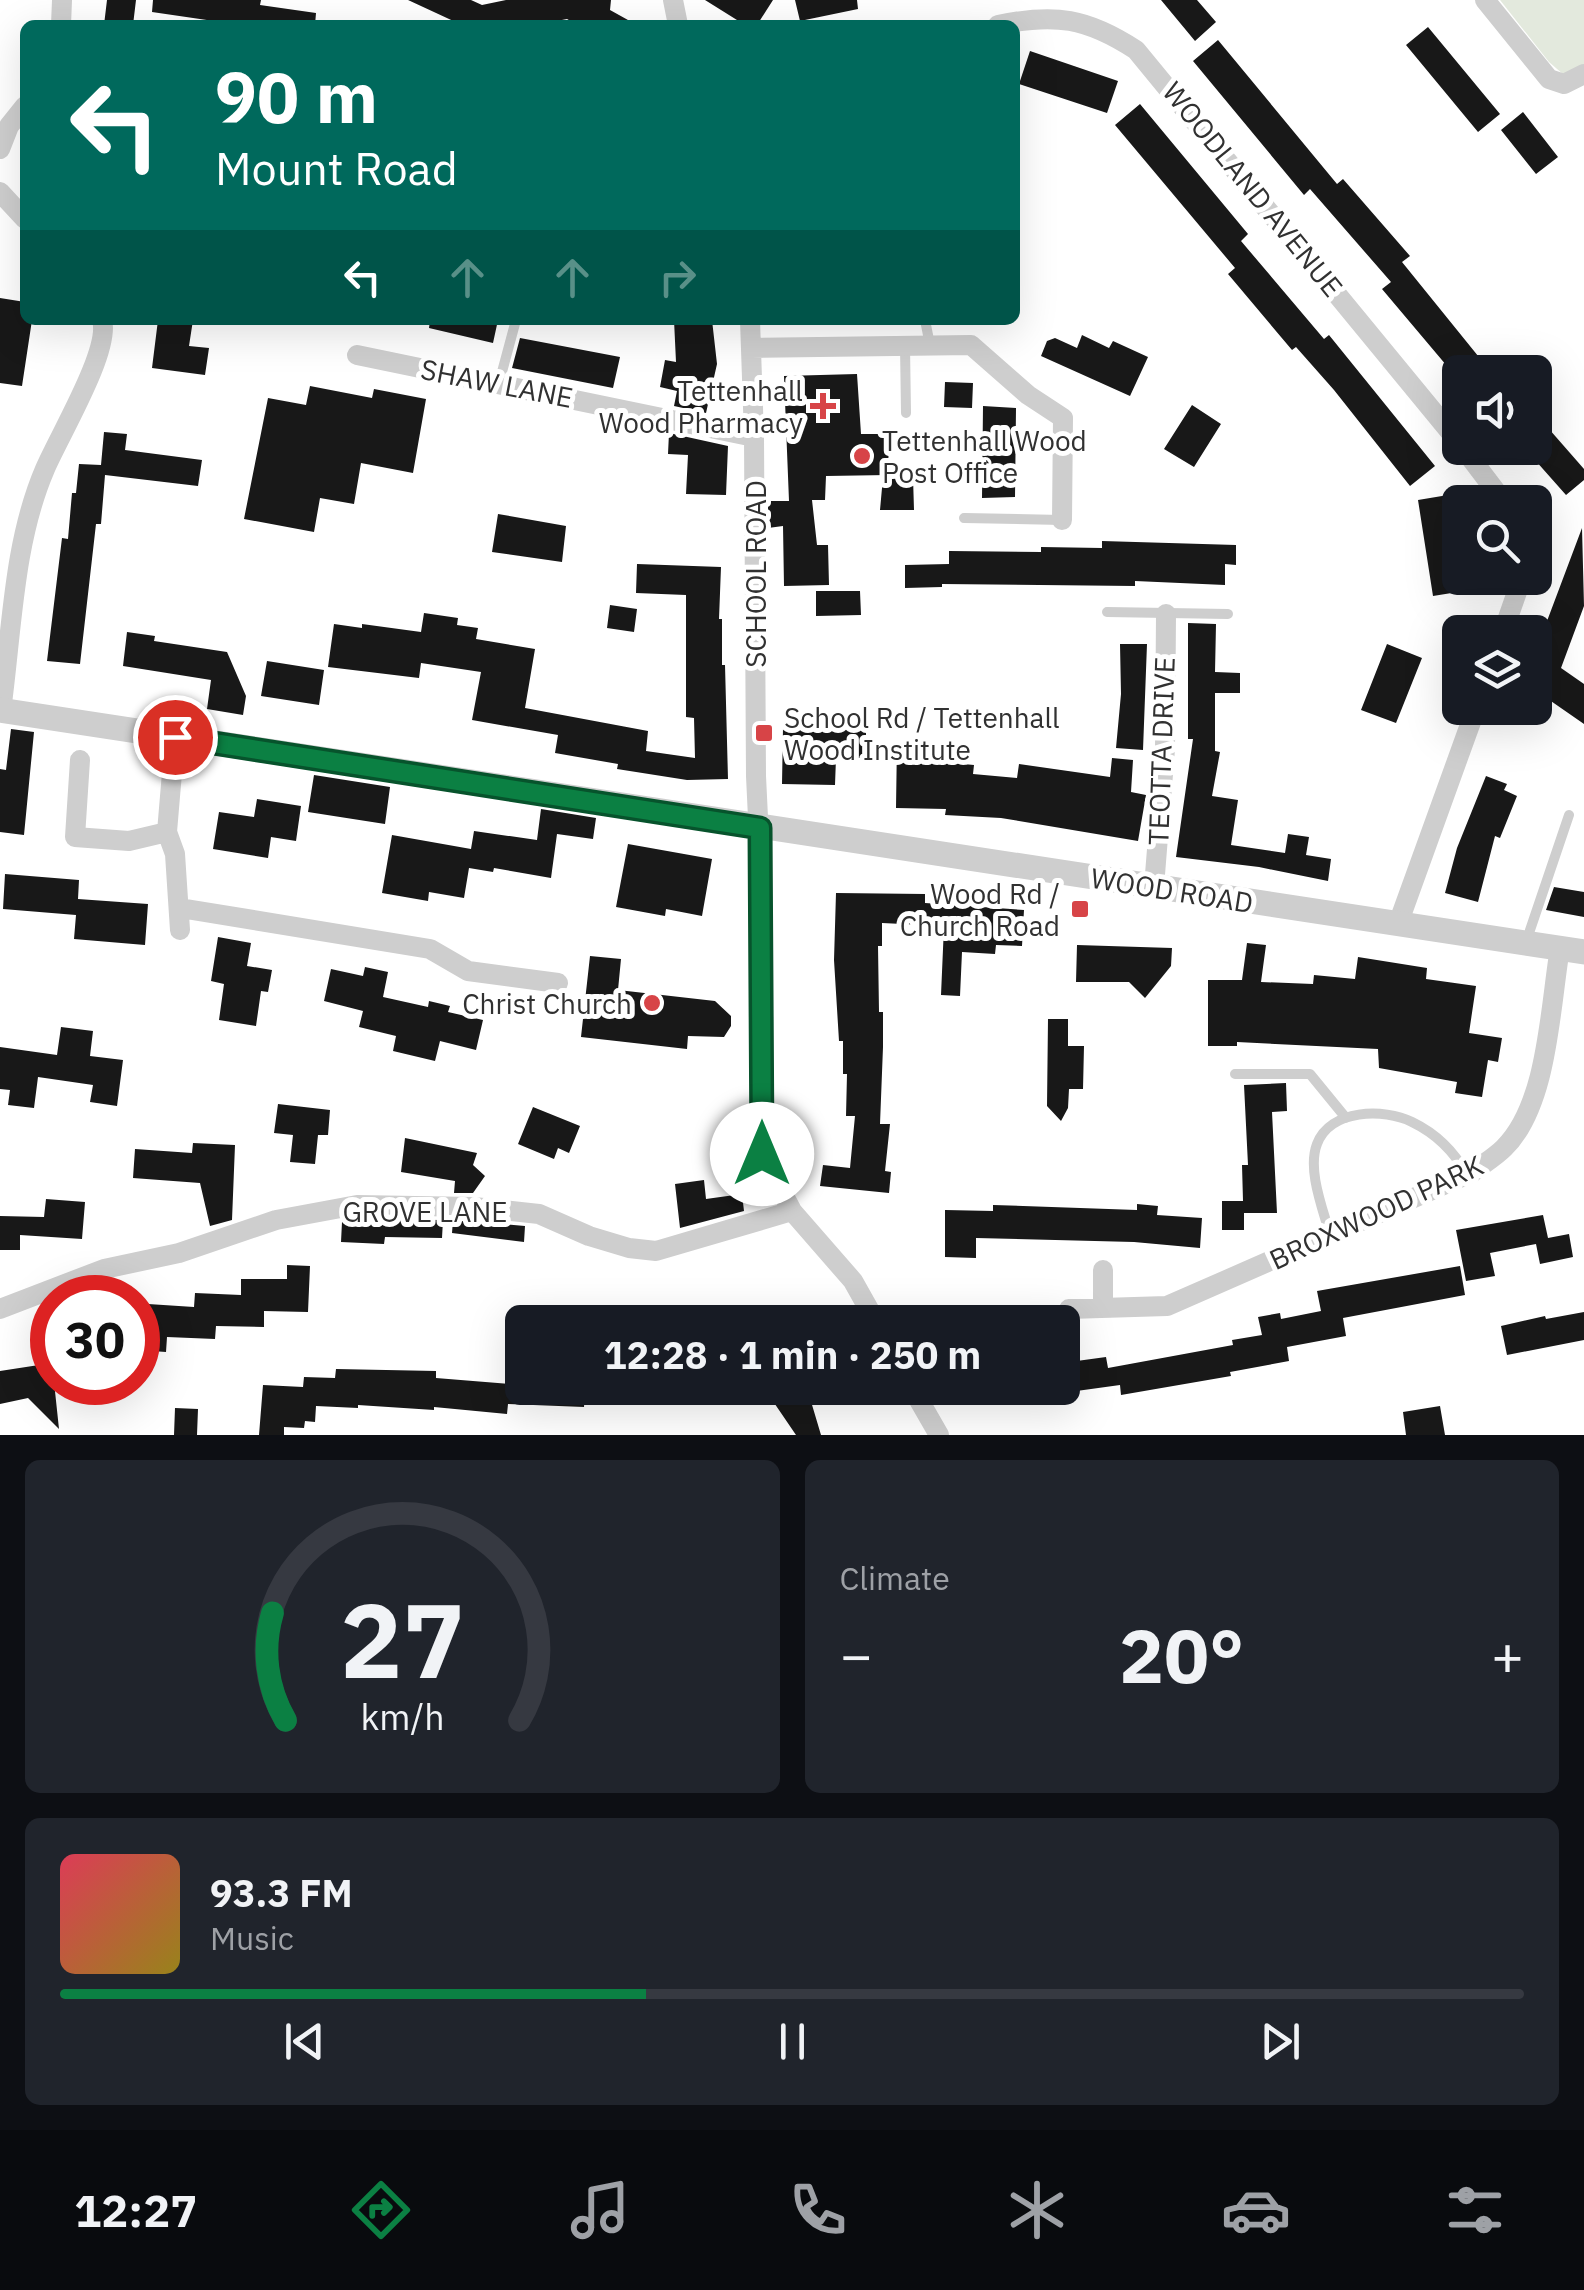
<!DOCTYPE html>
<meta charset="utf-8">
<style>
:root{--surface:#171b24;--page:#20242c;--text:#f1f3f6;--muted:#9ea1a6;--line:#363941;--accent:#0b8043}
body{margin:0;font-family:"IBM Plex Sans",sans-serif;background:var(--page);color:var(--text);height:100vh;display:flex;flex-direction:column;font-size:38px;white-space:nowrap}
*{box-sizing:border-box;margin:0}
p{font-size:32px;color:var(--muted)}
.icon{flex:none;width:55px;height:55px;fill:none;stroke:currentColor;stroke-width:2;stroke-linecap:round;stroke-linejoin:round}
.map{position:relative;height:1435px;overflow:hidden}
.sheet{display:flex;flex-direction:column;gap:25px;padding:25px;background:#0d0f14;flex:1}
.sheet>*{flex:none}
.banner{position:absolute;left:20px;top:20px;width:1000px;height:305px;border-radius:15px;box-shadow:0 10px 40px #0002;background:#00695c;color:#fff;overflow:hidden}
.fabs{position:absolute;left:1442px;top:355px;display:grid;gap:20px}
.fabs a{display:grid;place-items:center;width:110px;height:110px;border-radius:15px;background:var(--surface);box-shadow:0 10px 40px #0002;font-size:50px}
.speed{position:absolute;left:30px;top:1275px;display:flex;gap:20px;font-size:50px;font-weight:700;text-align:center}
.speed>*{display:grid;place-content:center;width:130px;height:130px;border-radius:50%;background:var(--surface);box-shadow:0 10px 40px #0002;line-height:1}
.speed .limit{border:15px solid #d22;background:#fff;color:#111}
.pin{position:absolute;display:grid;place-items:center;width:85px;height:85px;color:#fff;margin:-42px;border:5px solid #fff;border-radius:50%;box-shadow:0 2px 10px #0007}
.me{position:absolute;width:110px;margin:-55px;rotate:0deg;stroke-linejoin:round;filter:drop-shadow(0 0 8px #0008)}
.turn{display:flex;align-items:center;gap:35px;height:210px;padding:0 30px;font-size:45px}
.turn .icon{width:130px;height:130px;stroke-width:2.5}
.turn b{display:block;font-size:70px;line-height:85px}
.lanes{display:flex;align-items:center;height:95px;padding:0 30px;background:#0003;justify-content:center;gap:50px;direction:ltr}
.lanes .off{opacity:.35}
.big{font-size:75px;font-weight:700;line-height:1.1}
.sheet .tile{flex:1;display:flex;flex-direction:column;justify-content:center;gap:15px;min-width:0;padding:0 35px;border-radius:15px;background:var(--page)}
.sheet .dial{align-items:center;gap:0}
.dial svg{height:260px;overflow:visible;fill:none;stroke:var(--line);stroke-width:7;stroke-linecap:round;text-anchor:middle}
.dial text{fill:var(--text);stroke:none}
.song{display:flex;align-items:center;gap:30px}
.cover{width:120px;height:120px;border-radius:15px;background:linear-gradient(135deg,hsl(350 70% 55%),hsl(50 70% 35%))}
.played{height:10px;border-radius:5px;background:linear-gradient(90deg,var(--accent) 40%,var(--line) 40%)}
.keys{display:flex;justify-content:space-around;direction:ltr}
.heat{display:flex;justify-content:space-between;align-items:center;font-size:55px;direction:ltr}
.sheet .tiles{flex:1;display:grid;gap:25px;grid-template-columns:1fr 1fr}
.tile:last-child{grid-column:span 2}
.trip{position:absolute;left:505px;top:1305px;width:575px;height:100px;border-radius:15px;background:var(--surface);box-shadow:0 10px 40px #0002;font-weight:700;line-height:100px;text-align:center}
.tab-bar{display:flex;height:160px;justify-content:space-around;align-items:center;background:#090b0e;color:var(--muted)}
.tab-bar .icon{width:70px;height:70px}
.tab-bar .on{color:var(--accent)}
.tab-bar b{font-size:45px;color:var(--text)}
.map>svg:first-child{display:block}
.green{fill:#e3e9dd}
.building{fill:#181818}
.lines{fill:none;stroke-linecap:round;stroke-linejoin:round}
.service{stroke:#cecece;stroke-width:10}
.minor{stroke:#cecece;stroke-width:20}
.tertiary{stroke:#cecece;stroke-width:25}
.route-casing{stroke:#07532c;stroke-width:25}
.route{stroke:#0b8043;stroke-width:18}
.poi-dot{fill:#d74447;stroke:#fff;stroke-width:4}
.labels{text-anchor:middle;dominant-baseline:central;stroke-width:10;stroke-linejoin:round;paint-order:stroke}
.street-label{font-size:28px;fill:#313131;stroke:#fff}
.poi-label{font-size:28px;fill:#313131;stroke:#fff;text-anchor:end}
</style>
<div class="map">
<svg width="1584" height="1435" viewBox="0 0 1584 1435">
<rect width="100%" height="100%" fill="#fff"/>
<path class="green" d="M1500 0H1584V65L1564 75 1549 62Z"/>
<path class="building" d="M107 0H136L133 25H104Z
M153 0H261L260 5 316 13 315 25H241L152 12Z
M408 0H471L482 5 506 0H611L610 10 637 25H578L567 19 536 25H462Z
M705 0H773L757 25H745Z
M795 0H857L858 9 800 21Z
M1161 0H1197L1216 22 1195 41Z
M1428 27 1500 114 1478 132 1406 45Z
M1218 40 1337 184 1343 179 1410 256 1402 262 1491 372H1452L1382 289 1391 282 1310 189 1304 195 1193 61Z
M1030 51 1118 81 1107 113 1019 84Z
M1140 104 1248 234 1241 241 1324 339 1329 335 1435 466 1410 486 1334 390 1296 347 1292 350 1228 274 1235 268 1115 125Z
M1523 112 1558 157 1536 174 1501 130Z
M0 298 25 302V320H32L22 386 0 383Z
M158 320H193L189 346 209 348 205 375 152 368Z
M430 320H498L493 343 429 328Z
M674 320H712L717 364 706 413 674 406 677 391 660 387 665 360 676 362Z
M1082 335 1109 348 1113 341 1148 357 1130 396 1041 356 1047 341 1055 338 1077 348Z
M520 338 620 357 613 388 512 368Z
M857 374 861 434H889L888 475 826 476 825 500H812L817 545H828L829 585 784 586 783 526 768 528V501H789L784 376Z
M945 382 973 383 972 408 944 407Z
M310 386 372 398 374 389 426 399 413 473 361 463 354 504 320 498 314 532 244 519 268 398 306 405Z
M1192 405 1221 424 1194 467 1164 449Z
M983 406 1016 408 1015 497 982 498Z
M1535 413 1584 469V480L1566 495 1535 460Z
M104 432 127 434 125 450 202 460 198 486 105 475 101 524H96L80 664 47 661 62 538 68 539 72 493H76L79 464 101 465Z
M669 433 728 446 726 495 686 494 688 455 668 454Z
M883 477H913L914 510H880Z
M1448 495 1464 591 1433 596 1418 500Z
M498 514 566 526 562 562 492 552Z
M1582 528 1584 606 1561 668 1584 684V724L1535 690V653Z
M1102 541 1236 545V565L1225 564V585L1135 581V586L942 584V587L905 588V565L949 564V551L1041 552V547L1102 548Z
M637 564 721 567 719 619H722V665H725L728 779 687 780 617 769 618 764 555 753 558 735 472 720 481 672 421 663 419 678 328 667 334 624 362 628V624L421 632 424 613 458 618 457 625 478 628 476 639 535 649 525 708 648 731 646 751 695 758 694 718 686 717V595L636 593Z
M816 591H860L861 615 816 616Z
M610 605 637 609 634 632 607 628Z
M1188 623 1216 624 1215 672 1240 673V693H1215V751L1220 752 1212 796 1238 800 1231 845 1285 853 1288 834 1309 837 1306 855 1331 859 1328 881 1259 867 1176 857 1193 739H1188Z
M127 632 155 636 154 641 227 652 246 696 243 715 207 709 211 680 123 666Z
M1120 644H1147L1143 750 1116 748 1121 694Z
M1387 644 1422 658 1396 723 1361 710Z
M267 661 324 670 319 705 261 696Z
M783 728 866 729V758H836L835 785 782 784Z
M11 729 34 732 24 835 0 832V769L6 770Z
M897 741 942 743V762L974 765 973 774 1017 778 1019 764 1110 777 1112 758 1133 760 1131 792 1146 795 1138 841 1001 818 945 815 946 809 896 808Z
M314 775 390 787 385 824 308 812Z
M1486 776 1507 784 1504 790 1517 796 1500 838 1495 836 1478 902 1445 893 1457 848Z
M257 799 301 806 296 841 271 837 268 858 213 849 219 812 254 817Z
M541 809 596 818 593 839 557 834 551 878 494 868 493 872 469 868 464 898 429 892 428 901 382 893 392 835 471 849 474 831 537 840Z
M628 844 712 859 702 916 666 909 665 916 616 907Z
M5 874 79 880 78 899 148 904 145 945 74 939 76 915 3 909Z
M1554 887 1584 892V917L1546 910Z
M836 893 925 894V903L1024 910 1022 946 996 945 995 954 962 952 960 996 941 995 944 926 882 923V946H878L879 1012H883V1047L880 1124H890L885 1171 891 1172 889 1193 820 1186 823 1165 850 1168 855 1116H846L847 1074H843V1041H839L834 960Z
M218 937 251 943 247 966 272 970 268 992 261 991 256 1026 219 1020 224 984 211 981Z
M1247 943 1266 945 1261 982 1313 984 1314 975 1355 979 1358 957 1427 968 1426 979 1476 986 1469 1033 1502 1038 1498 1062 1488 1060 1482 1097 1455 1093 1457 1082 1379 1068 1378 1049 1237 1042V1046H1208V980H1242Z
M1077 945 1172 948 1171 966 1145 998 1129 982H1076Z
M590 956 621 959 618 990 715 1001 731 1016V1026L724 1037 688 1036 687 1049 581 1037Z
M365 967 388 972 383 997 428 1007 429 1001 450 1006 448 1012 483 1020 476 1050 440 1041 435 1061 393 1051 396 1036 359 1027 363 1011 324 1001 331 969 363 976Z
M1048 1019H1068V1046H1084L1083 1089H1069L1068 1108 1061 1121 1047 1106Z
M61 1027 93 1031 90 1056 123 1060 117 1106 90 1102 93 1085 38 1077 34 1108 8 1105 10 1090 0 1089V1047L57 1055Z
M1286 1083 1287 1111 1272 1112 1277 1213H1244V1230H1222V1201H1243L1242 1165H1248L1244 1085Z
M278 1104 330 1110 328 1135H318L315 1164 290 1162 293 1135 274 1133Z
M533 1107 580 1126 569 1153 558 1148 554 1159 518 1144Z
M405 1138 477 1153 473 1165 485 1176 473 1193H454L455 1181 401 1172Z
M193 1143 235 1145 232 1220 210 1226 200 1183 133 1178 135 1149 192 1153Z
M704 1180 706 1199 742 1194 744 1211 680 1228 675 1184Z
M46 1199 85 1202 82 1239 20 1235V1250H0V1216L44 1217Z
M1137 1204 1158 1206 1157 1215 1202 1218 1200 1248 1134 1242 976 1238V1258L945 1257V1210L993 1211V1205L1137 1210Z
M1543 1215 1548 1238 1569 1234 1573 1257 1540 1264 1536 1244 1490 1253 1495 1276 1466 1281 1456 1230Z
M358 1219 443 1220 442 1238 385 1237 384 1244 341 1242 342 1222Z
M453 1220 525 1226 524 1242 452 1233Z
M287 1265 310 1266 308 1312 264 1311V1327L216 1326 215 1339 167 1337 166 1352 138 1350V1325H146L148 1304 194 1307 195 1293 241 1295V1279H287Z
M1460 1266 1465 1295 1343 1318 1346 1336 1287 1347 1289 1361 1230 1372 1231 1376 1121 1395 1120 1385 1062 1393V1363L1106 1357 1108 1368 1233 1345 1232 1340 1262 1335 1258 1317 1280 1313 1281 1319 1321 1311 1317 1291Z
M1584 1312V1340L1507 1355 1501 1326 1545 1316 1546 1319Z
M52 1363 59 1429 28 1398 0 1404V1371Z
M336 1369 436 1371V1378L522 1385V1388H585L584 1407 508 1404 507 1414 434 1407V1410L358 1405V1408L316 1406 315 1422 305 1421 304 1428 284 1427V1435H259L263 1385 303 1387 304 1377 335 1378Z
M764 1388H807L821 1435H796Z
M1440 1406 1445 1435H1406L1403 1412Z
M175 1408 198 1409 197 1435H174Z"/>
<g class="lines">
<path class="service" d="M925 320 930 345
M905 346 906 413
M499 383 516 320
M964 518 1062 520
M1107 612 1228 614
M1526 942 1569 815
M1235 1074H1310L1346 1118
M1330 1235C1323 1209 1307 1170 1317 1144 1330 1109 1384 1108 1412 1122 1437 1134 1454 1151 1467 1175"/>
<path class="minor" d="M673 0 678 25
M1485 0 1549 79 1564 84 1584 74
M61 25 62 0
M998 25C1055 13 1087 18 1136 50L1460 444
M0 149 9 126 25 106
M0 192 25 219
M750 320 754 437 756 776 761 880 762 1154 792 1211 853 1281 876 1322
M752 348 971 345 1028 395 1063 418 1062 520
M357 355 754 437
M1463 448 1504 502
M1503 632 1517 592 1518 578
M1 711C12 631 13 543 45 469 59 436 111 350 102 320
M175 737 167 832 175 854 180 930
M80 760 75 837 129 841 167 832
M1154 887 1165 749 1166 614
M180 908 430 949 468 971 558 983
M1398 924 1476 708
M1103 1308V1270
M0 1309 104 1269 179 1253 276 1220 357 1205 474 1207 539 1214 589 1236 629 1248 656 1251 792 1211
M1069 1309 1167 1306 1473 1172C1483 1164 1495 1157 1504 1148 1548 1105 1550 1007 1560 948
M912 1388 939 1435"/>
<path class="tertiary" d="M0 710 1584 952"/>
</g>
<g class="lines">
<defs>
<path id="route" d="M175 737 760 828 762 1154"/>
</defs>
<use href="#route" class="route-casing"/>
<use href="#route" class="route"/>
</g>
<g class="poi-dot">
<path d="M818 391h10v10h10v10h-10v10h-10v-10h-10v-10h10z"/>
<circle cx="862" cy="456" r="10"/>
<rect x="754" y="723" width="20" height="20" rx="5"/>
<rect x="1070" y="899" width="20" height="20" rx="5"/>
<circle cx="652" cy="1003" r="10"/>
</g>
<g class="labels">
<g class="street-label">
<text transform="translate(1253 189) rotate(51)">WOODLAND AVENUE</text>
<text transform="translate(497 383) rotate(11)">SHAW LANE</text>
<text transform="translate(755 574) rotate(-90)">SCHOOL ROAD</text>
<text transform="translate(1161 751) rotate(-88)">TEOTTA DRIVE</text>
<text transform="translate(1172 890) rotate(9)">WOOD ROAD</text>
<text x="425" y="1211">GROVE LANE</text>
<text transform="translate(1376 1212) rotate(-25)">BROXWOOD PARK</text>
</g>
<g class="poi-label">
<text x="803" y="390">Tettenhall<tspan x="803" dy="32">Wood Pharmacy</tspan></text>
<text x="882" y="440" text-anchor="start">Tettenhall Wood<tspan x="882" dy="32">Post Office</tspan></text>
<text x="784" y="717" text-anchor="start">School Rd / Tettenhall<tspan x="784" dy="32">Wood Institute</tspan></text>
<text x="1060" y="893">Wood Rd /<tspan x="1060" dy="32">Church Road</tspan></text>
<text x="632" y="1003">Christ Church</text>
</g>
</g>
</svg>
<div class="fabs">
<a><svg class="icon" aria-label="sound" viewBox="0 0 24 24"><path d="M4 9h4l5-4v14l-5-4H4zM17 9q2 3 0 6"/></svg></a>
<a><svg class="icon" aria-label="search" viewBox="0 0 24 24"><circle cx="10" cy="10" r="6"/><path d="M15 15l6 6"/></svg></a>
<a><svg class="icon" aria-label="layers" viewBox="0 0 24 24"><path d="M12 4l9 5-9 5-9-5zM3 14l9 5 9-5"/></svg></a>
</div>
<div class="speed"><div class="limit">30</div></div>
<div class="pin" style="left:175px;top:737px;background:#d93025"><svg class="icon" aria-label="arrive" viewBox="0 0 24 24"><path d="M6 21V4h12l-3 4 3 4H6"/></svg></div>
<svg class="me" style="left:762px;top:1154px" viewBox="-20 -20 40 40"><circle r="19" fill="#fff"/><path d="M0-13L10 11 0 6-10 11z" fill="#0b8043"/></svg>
<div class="trip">12:28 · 1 min · 250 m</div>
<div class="banner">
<div class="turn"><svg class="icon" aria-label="left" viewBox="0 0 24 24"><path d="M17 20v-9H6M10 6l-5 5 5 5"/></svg><div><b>90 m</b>Mount Road</div></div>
<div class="lanes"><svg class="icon" aria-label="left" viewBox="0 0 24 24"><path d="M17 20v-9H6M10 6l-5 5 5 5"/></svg><svg class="icon off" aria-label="ahead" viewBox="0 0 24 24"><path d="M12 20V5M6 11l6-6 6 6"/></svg><svg class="icon off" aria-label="ahead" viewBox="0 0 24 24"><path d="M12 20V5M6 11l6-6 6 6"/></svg><svg class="icon off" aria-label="right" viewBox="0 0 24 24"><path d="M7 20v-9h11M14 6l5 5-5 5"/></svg></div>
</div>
</div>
<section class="sheet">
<div class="tiles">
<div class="tile dial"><svg viewBox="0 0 100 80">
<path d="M14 69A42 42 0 1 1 86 69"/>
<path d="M14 69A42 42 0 0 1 10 36" stroke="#0b8043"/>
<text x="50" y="56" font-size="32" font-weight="700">27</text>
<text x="50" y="72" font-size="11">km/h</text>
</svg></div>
<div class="tile"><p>Climate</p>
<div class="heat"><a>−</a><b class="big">20°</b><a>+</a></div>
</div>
<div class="tile">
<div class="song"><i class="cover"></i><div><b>93.3 FM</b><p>Music</p></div></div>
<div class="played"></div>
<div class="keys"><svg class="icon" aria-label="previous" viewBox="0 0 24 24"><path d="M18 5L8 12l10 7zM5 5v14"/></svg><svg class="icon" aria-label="pause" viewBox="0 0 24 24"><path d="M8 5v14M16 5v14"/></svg><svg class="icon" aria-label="next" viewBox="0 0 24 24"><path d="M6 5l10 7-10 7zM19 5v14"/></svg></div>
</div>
</div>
</section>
<nav class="tab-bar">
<b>12:27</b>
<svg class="icon on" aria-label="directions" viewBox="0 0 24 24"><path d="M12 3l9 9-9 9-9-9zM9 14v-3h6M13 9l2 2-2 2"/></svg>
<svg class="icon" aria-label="music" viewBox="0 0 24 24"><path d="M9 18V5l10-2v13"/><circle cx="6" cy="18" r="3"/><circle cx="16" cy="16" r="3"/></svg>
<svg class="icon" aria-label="phone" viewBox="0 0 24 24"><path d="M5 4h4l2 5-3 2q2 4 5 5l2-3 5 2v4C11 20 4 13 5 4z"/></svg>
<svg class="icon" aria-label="climate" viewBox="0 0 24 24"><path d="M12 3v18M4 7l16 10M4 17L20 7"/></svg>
<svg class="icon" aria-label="car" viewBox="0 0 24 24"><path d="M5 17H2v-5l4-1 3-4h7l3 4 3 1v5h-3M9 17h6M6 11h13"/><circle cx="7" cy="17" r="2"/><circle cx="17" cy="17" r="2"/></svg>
<svg class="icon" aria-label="filters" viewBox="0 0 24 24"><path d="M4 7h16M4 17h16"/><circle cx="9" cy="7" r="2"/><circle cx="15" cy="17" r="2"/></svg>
</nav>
